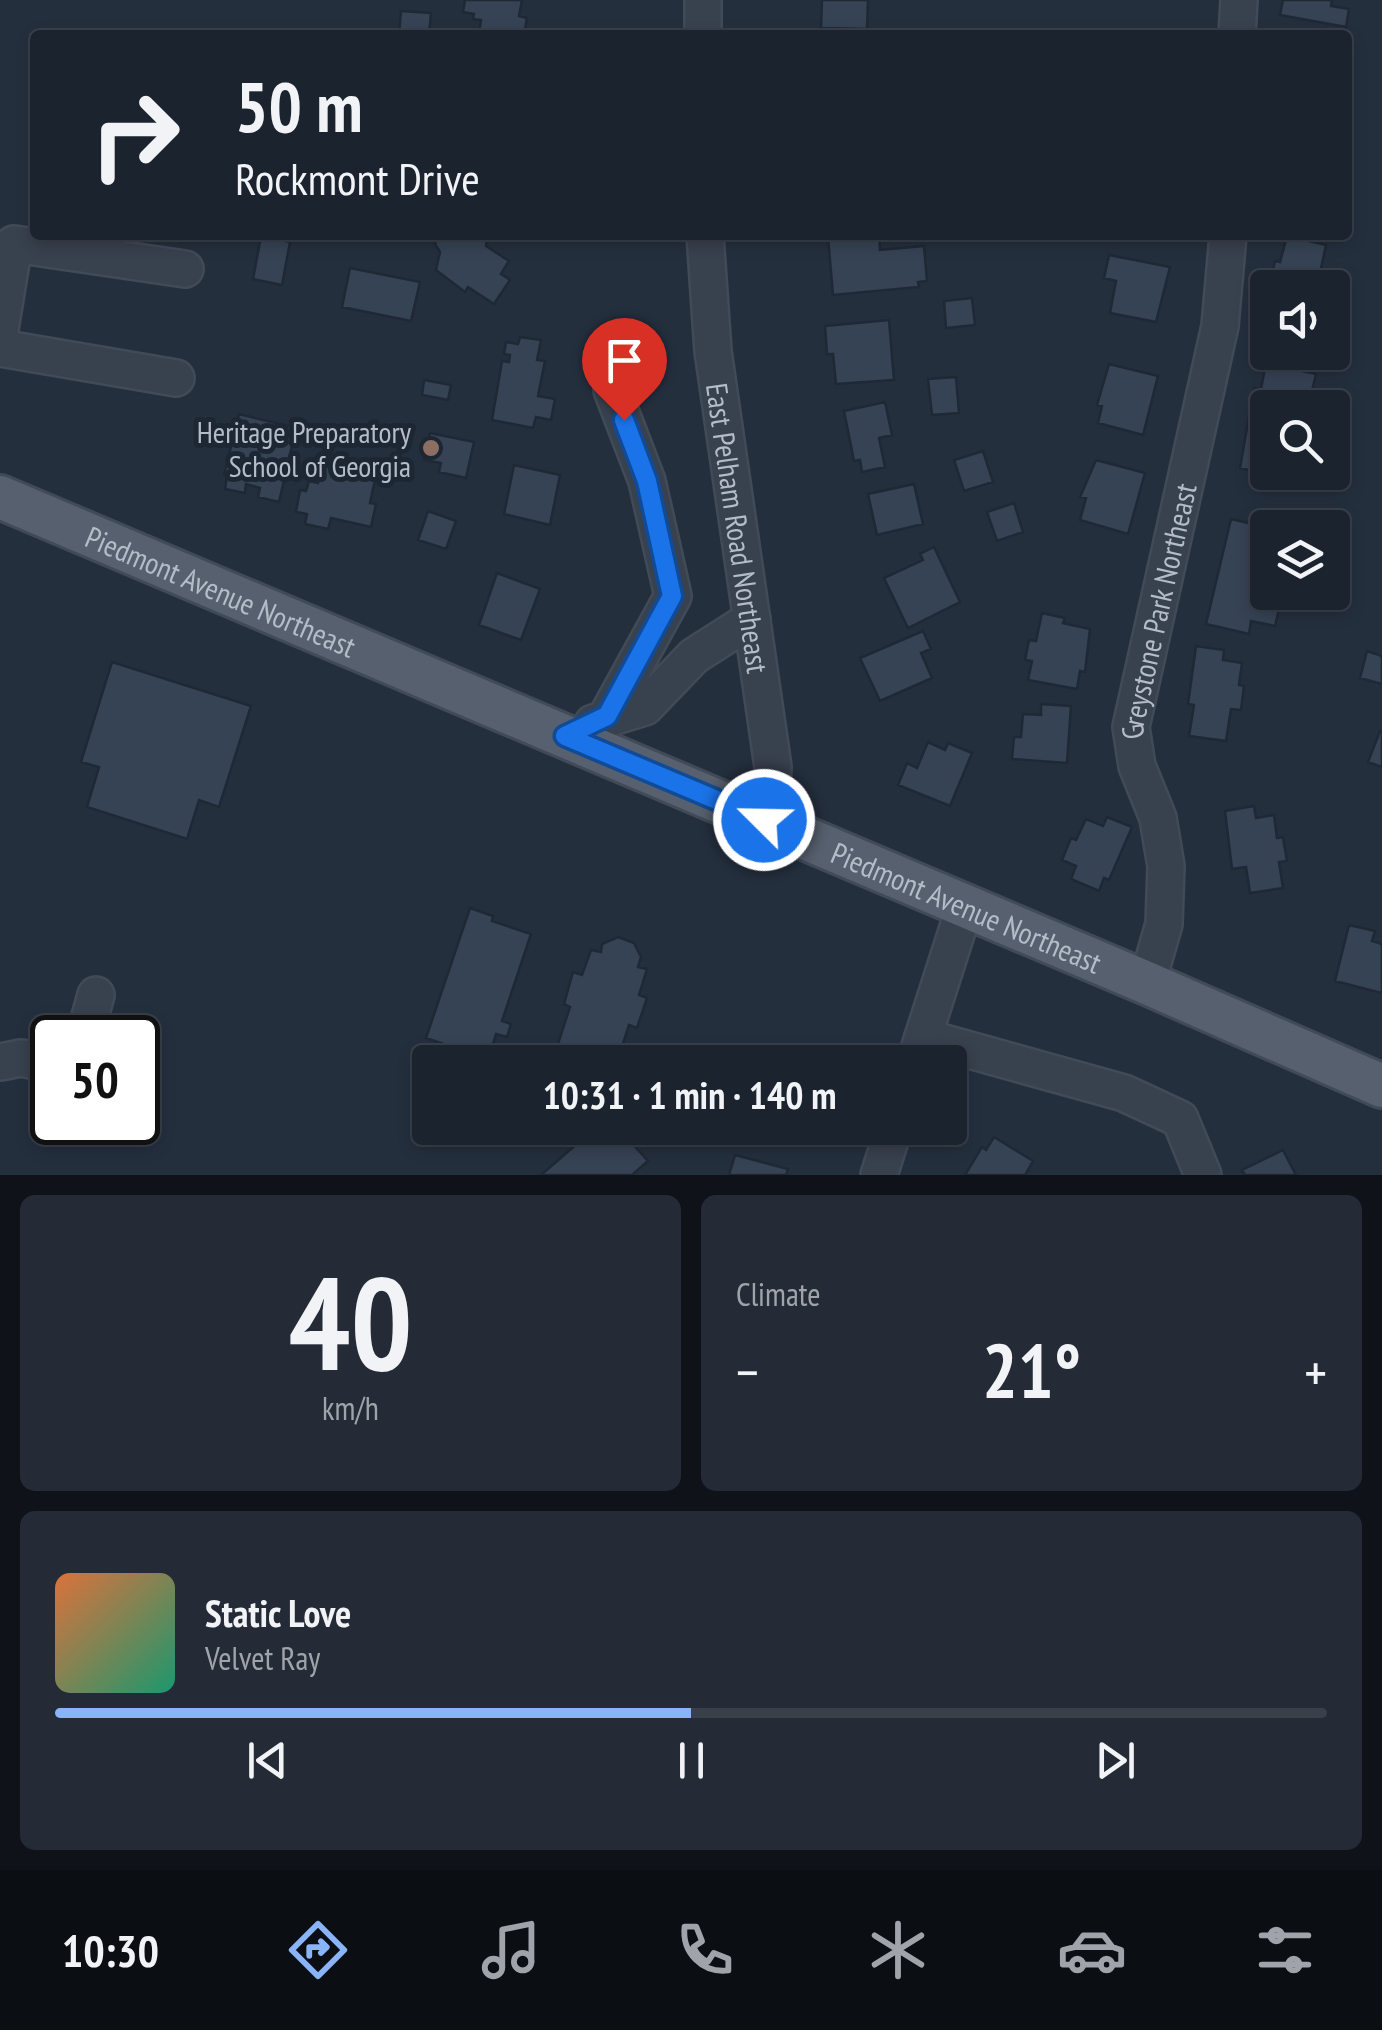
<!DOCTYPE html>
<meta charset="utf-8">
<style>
:root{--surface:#1b232e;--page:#242b36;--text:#f1f3f6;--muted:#a0a4aa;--line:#39404a;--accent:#8ab4f8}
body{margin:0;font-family:"PT Sans Narrow",sans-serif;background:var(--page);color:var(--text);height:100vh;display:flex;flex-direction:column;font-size:38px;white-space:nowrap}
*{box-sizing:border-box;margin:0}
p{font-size:32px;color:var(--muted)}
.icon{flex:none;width:55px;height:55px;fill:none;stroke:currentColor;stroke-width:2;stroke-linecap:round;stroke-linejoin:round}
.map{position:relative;height:1175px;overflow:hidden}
.drawer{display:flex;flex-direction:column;gap:20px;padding:20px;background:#0f1319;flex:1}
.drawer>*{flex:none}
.hud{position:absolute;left:30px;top:30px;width:1322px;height:210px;border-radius:10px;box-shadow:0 5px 15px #0003,0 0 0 2px var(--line);background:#1b232e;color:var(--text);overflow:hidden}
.tools{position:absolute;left:1250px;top:270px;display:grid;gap:20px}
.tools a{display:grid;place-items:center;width:100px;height:100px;border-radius:10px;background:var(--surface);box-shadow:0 5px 15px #0003,0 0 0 2px var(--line);font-size:50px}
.speed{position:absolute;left:30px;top:1015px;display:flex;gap:20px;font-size:50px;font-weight:700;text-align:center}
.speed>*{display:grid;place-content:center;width:130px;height:130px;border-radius:50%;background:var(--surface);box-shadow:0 5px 15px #0003,0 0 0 2px var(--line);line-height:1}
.speed .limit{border:5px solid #111;border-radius:15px;background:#fff;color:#111}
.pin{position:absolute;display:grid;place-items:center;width:85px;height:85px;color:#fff;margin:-102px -42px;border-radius:50% 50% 50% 0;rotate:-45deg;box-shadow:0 0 10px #0007}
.pin .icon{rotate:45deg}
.me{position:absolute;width:110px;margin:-55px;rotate:293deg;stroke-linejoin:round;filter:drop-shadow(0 0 8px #0008)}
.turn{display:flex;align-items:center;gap:35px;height:210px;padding:0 40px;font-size:45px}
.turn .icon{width:130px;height:130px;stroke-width:2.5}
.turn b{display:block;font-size:70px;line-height:85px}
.big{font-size:75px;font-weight:800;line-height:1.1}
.drawer .widget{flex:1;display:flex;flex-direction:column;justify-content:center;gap:15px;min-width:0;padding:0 35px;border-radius:15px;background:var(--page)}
.drawer .dial{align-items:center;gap:0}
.dial b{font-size:130px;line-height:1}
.song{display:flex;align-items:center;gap:30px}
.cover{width:120px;height:120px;border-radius:15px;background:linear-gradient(135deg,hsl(20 70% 55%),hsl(160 70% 35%))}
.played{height:10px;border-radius:5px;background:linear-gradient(90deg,var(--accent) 50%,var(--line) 50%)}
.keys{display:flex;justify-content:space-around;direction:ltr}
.heat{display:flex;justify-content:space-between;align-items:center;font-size:55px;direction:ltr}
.drawer .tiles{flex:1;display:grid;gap:20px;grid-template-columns:1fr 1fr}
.widget:last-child{grid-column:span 2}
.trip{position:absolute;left:412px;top:1045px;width:555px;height:100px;border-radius:10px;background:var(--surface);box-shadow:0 5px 15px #0003,0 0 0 2px var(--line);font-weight:800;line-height:100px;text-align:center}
.tabs{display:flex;height:160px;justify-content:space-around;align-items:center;background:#0b0e12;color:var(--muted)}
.tabs .icon{width:70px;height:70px}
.tabs .selected{color:var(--accent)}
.tabs b{font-size:45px;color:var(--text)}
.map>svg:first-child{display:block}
.building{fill:#364354;stroke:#1f2835;stroke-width:2.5}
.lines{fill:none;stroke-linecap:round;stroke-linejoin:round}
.minor-casing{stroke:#414a57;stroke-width:40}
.major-casing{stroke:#414a57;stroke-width:48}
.minor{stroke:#38414e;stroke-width:35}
.major{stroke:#56606e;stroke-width:42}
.route-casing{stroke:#114b97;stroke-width:25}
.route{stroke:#1a73e8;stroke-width:18}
.education-dot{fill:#8d6e63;stroke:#1d2633;stroke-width:4}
.labels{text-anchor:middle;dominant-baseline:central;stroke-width:10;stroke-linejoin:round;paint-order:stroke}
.poi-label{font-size:30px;fill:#b4bcc9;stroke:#1d2633;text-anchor:end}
.street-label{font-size:30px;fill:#b4bcc9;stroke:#1d2633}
</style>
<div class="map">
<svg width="1382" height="1175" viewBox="0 0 1382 1175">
<rect width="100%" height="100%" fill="#242f3e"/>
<path class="building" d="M465 0H522L519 16 527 18 524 35 479 33 481 20 473 19 474 14 463 12Z
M822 0H868L867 29 821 28Z
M1283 0H1332L1331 6 1349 9 1346 27 1280 15Z
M401 11 431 13 429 35H399Z
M437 235H488L486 246 509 261 501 274 510 280 494 304 468 287 465 292 436 270 440 252 435 244Z
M835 235H879L880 250 924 246 927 281 918 282 919 287 833 295 828 237Z
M261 236 290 242 282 285 253 279Z
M1287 236 1326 245 1320 273 1327 275 1325 288H1269L1275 261 1280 262Z
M1109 255 1170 267 1156 322 1110 313 1116 281 1104 278Z
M350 268 420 282 411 321 342 307Z
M972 298 975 325 946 328 944 301Z
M889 320 894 380 836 384 833 354H827L825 326Z
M520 337 541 340 537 360 545 361 538 396 555 399 551 420 536 417 533 428 492 420 502 361 509 362 510 355 504 354 506 342 518 344Z
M1266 363 1316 374 1308 408H1268V472H1285L1284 478 1240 468 1254 388 1261 389Z
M1109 364 1158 376 1143 435 1098 423 1102 406 1097 405Z
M956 377 959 413 932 415 928 379Z
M424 380 451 385 448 400 422 395Z
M885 402 892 435 879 438 885 467 862 472 860 460 854 461 844 411Z
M239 414 296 428 279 502 258 497 260 488 246 484 245 493 225 489 227 476 224 475Z
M430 433 474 442 466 478 439 472 441 463 424 460Z
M983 451 993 482 964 491 954 460Z
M324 453 378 466 370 503 376 504 371 527 331 518 328 529 305 524 307 514 296 512 300 490 306 491 309 481 318 483Z
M1096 460 1145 473 1128 534 1080 520 1086 498 1080 497Z
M514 465 560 475 550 525 504 514Z
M914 484 923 524 877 535 868 494Z
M1014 503 1023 532 997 541 987 512Z
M428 511 456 521 446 549 418 540Z
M1231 519 1269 528 1264 555H1268V592H1283L1275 626 1251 621 1249 634 1206 624Z
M934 547 960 602 908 628 884 578 923 560 920 554Z
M497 573 540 589 521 640 479 625Z
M1042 613 1065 618 1063 623 1090 629 1085 672 1080 671 1077 689 1028 680 1032 661 1025 660 1029 640 1036 641Z
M923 631 931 649 921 653 932 678 880 701 860 658Z
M1196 646 1224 650 1223 660 1242 663 1239 685 1244 686 1241 710 1231 709 1226 741 1189 736 1194 705 1188 704Z
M1367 651 1382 656V684L1360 678Z
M112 662 251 706 219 807 199 800 187 839 87 807 99 767 81 762Z
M1041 704 1071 706 1067 763 1012 759 1014 737H1021L1023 714 1041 715Z
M1380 731 1382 732V767L1368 762Z
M928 742 945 750 948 743 972 753 950 806 898 785 907 763 917 768Z
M1254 806 1256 818 1274 815 1277 838 1283 837 1287 861 1279 862 1283 888 1250 893 1246 867 1232 869 1225 811Z
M1107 817 1132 827 1109 880 1104 878 1099 891 1071 879 1076 866 1062 860 1071 838 1076 840 1086 819 1103 826Z
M470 908 493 916 492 921 531 934 502 1021 511 1024 507 1037 496 1034 491 1051 524 1062H481L460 1056 461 1050 426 1038Z
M1349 925 1375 931 1372 941 1382 944V993L1335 981Z
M618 937 634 943 641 957 638 967 647 969 639 995 647 998 637 1028 629 1025 617 1062H552L570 1007 564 1004 573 972 582 975 591 950 601 952 602 944Z
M581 1128H622L621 1131 648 1161 632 1175H541L586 1136Z
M994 1137 1033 1161 1025 1175H965L982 1147 986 1150Z
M1283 1150 1296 1175H1245L1242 1170Z
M735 1155 788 1169 786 1175H729Z"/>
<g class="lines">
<defs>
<g id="minor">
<path d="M703 35V0"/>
<path d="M1237 35 1239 0"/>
<path id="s1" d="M705 235 713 351 773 767 772 794 763 820"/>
<path d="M0 329 14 244 185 269"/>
<path d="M0 348 176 378"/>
<path d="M607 716 673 596 647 481 612 390"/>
<path d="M593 723 645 707 694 656 752 619"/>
<path id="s2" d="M1147 983 1164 924 1166 866 1158 818 1137 766 1131 727 1220 326 1228 235"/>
<path d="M923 1037 1124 1093 1180 1119 1203 1175"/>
<path d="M84 1038 96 995"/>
<path d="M0 1062 21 1058 52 1064"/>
<path d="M915 1062 965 906"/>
<path d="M879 1175 894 1128"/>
</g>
<g id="major">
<path id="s3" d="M0 497 1147 983 1382 1086"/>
</g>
</defs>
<use href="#minor" class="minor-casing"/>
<use href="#major" class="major-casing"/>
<use href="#minor" class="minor"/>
<use href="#major" class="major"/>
</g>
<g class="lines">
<defs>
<path id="route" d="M624 420 647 481 672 596 607 716 565 736 764 820"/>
</defs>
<use href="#route" class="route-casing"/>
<use href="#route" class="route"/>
</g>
<circle class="education-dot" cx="431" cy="448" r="10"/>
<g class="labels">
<g class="poi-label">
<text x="411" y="431">Heritage Preparatory<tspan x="411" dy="34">School of Georgia</tspan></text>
</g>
<g class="street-label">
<text stroke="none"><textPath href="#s1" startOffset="295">East Pelham Road Northeast</textPath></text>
<text stroke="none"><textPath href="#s3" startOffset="240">Piedmont Avenue Northeast</textPath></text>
<text stroke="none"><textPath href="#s2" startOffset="382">Greystone Park Northeast</textPath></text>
<text stroke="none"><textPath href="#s3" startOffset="1050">Piedmont Avenue Northeast</textPath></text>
</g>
</g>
</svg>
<div class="tools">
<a><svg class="icon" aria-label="sound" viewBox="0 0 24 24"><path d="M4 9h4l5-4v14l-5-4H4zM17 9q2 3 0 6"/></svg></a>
<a><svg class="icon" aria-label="search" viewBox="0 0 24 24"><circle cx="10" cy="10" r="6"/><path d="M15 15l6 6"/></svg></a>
<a><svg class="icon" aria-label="layers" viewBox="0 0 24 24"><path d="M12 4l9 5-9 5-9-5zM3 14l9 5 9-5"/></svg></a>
</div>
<div class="speed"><div class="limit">50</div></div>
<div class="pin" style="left:624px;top:420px;background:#d93025"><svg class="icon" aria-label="arrive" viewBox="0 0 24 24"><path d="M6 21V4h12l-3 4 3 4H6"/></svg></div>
<svg class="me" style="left:764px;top:820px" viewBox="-20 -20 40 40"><circle r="17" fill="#1a73e8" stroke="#fff" stroke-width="3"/><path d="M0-11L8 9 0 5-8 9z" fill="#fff"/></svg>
<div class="trip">10:31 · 1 min · 140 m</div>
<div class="hud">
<div class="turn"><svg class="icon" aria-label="right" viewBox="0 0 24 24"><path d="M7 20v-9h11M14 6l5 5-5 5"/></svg><div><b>50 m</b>Rockmont Drive</div></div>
</div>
</div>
<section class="drawer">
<div class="tiles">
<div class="widget dial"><b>40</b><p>km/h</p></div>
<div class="widget"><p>Climate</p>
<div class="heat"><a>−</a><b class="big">21°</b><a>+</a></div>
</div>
<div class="widget">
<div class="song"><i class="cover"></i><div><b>Static Love</b><p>Velvet Ray</p></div></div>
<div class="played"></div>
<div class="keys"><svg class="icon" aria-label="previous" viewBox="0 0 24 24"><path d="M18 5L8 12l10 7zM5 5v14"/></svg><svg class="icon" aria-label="pause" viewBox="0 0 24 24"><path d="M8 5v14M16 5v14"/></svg><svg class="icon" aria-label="next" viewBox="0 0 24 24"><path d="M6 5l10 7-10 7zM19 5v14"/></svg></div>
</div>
</div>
</section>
<nav class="tabs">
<b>10:30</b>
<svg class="icon selected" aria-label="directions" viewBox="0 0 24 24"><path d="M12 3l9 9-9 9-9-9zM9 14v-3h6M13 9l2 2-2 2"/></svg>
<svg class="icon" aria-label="music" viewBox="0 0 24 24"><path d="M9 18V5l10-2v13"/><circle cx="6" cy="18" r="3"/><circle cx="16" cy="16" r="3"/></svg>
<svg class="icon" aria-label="phone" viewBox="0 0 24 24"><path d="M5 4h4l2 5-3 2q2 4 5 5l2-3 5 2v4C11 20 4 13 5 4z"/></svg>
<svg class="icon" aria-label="climate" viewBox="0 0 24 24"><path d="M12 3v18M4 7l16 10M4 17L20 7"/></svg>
<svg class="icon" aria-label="car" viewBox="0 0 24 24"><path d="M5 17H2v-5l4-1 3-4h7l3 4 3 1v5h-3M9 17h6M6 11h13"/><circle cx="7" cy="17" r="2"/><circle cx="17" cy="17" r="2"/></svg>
<svg class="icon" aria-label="filters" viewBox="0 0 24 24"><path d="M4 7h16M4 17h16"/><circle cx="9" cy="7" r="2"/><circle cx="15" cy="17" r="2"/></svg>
</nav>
